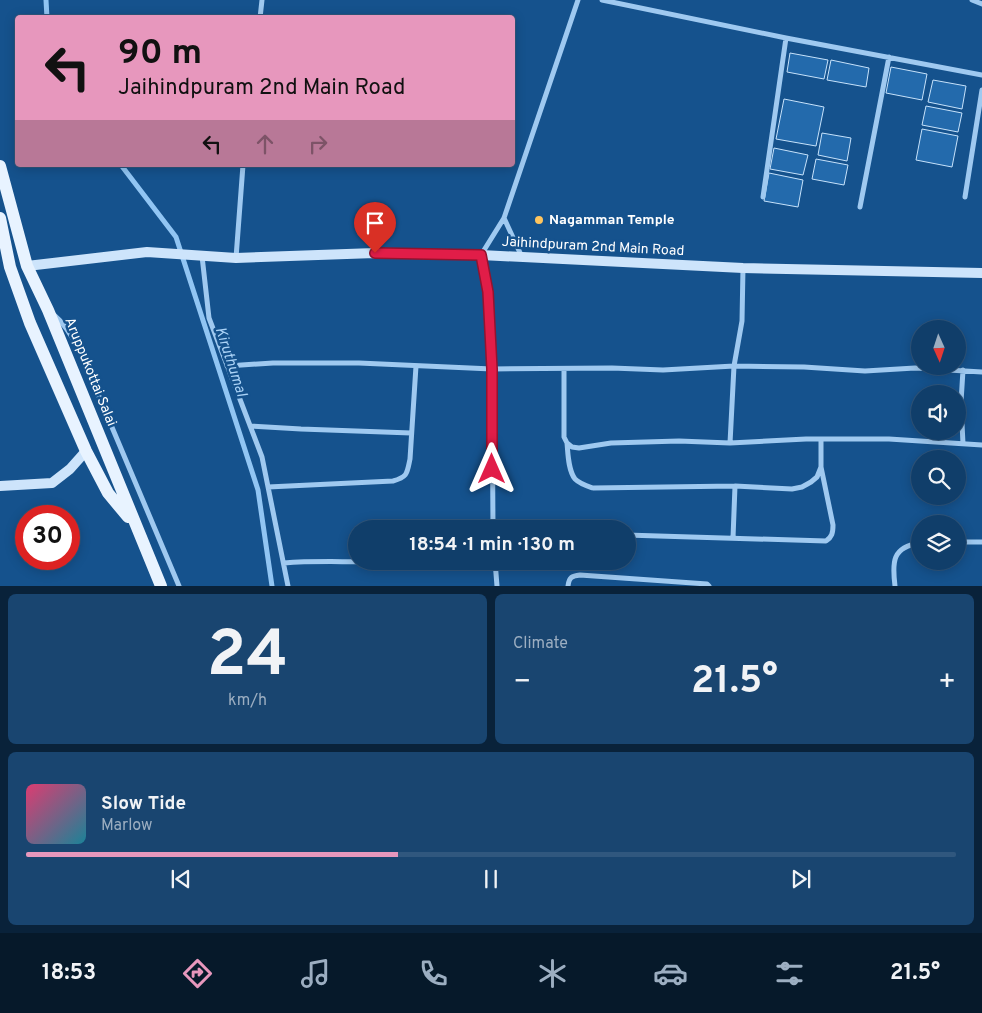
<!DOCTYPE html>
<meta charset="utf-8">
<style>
:root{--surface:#103e6a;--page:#194570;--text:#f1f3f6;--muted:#9caec1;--line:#30577e;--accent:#e797bd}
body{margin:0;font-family:Overpass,sans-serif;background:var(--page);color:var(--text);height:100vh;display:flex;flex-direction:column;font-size:19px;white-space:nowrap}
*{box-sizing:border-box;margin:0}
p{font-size:16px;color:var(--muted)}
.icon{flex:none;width:28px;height:28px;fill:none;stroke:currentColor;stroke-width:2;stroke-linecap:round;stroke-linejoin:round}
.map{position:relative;height:586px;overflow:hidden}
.details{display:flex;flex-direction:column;gap:8px;padding:8px;background:#09223a;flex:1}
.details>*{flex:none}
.banner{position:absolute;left:15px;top:15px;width:500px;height:152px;border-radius:5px;box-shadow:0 2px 12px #0003,0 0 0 1px var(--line);background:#e797bd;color:#111;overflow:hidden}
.needle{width:32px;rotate:177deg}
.fabs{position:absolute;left:911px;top:320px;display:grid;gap:10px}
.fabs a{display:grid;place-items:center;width:55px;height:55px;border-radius:50%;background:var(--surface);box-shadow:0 2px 12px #0003,0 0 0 1px var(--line);font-size:25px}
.speed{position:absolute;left:15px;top:505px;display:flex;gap:10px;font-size:25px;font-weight:700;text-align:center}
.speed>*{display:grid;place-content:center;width:65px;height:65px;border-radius:50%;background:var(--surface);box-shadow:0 2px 12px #0003,0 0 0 1px var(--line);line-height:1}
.speed .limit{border:8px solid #d22;background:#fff;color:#111}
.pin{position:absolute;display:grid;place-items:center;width:42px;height:42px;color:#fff;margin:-51px -21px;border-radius:50% 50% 50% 0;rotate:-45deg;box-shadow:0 0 5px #0007}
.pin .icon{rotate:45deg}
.me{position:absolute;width:55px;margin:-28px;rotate:0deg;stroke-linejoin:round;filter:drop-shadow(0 0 4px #0008)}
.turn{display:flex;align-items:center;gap:18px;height:105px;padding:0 20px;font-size:22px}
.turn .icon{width:65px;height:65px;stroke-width:2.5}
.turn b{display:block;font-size:35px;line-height:42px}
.lanes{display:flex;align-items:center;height:48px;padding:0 20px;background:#0003;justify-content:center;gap:25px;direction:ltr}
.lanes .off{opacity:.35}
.big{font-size:38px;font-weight:700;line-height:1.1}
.details .tile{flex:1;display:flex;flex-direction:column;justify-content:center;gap:8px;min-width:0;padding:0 18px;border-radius:8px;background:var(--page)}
.details .dial{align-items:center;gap:0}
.dial b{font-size:65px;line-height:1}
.song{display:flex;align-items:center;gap:15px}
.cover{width:60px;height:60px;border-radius:8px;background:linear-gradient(135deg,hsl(340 70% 55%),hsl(190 70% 35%))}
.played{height:5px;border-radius:2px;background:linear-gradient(90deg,var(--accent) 40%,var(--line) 40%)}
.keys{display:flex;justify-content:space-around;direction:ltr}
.heat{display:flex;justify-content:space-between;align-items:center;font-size:28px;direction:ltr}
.details .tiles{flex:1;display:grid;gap:8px;grid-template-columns:1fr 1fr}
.tile:last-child{grid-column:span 2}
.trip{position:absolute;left:348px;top:520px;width:288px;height:50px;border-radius:25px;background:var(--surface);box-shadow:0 2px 12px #0003,0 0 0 1px var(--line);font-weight:700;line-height:50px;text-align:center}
.tabs{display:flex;height:80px;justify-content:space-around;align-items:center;background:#06192a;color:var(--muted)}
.tabs .icon{width:35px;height:35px}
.tabs .on{color:var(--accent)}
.tabs b{font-size:22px;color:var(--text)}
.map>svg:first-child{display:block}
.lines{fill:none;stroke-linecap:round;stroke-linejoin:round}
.stream{stroke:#91c5f3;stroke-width:5}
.building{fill:#236aac;stroke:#c6e2fb}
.street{stroke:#9fc9f0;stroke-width:5}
.secondary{stroke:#cde4fb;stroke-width:10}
.primary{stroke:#e8f3ff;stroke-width:12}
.route-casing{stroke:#92132f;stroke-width:12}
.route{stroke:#e11d48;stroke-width:9}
.poi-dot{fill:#ffc55e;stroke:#15528d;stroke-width:2}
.labels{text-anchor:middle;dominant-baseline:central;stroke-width:5;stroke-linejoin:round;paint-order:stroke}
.poi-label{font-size:14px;font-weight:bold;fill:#fff;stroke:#15528d;text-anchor:start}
.street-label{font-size:14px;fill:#fff;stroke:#15528d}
.water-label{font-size:15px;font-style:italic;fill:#abd3f7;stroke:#15528d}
</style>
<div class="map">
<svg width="982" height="586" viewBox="0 0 982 586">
<rect width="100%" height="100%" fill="#15528d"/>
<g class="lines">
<path class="stream" d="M46 0 47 18
M121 165 176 237 258 490 272 586"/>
</g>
<path class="building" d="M790 53 828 60 824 79 787 72Z
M831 60 869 68 866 87 827 80Z
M891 67 927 74 922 100 886 93Z
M933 80 966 86 962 109 928 102Z
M784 99 824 107 816 146 776 139Z
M926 106 962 113 958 132 922 125Z
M922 129 958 136 952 167 916 160Z
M822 133 851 138 847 161 818 155Z
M774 148 808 155 803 175 770 169Z
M816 159 848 165 844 185 812 179Z
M769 173 803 180 798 207 764 201Z"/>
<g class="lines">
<path class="street" d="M602 0 786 38 982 75
M972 0 982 4
M260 18 262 0
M763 197 786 38
M965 197 982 90
M860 207 889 57
M504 218 522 257
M202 256 209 318 262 457 288 586
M236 258 243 165
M54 315C65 324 72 336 79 349L179 586
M227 366 273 363H359L492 369 612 368 663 370 734 366 804 367 865 371 915 368 982 372
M564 369V437L567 443 572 447 579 448 611 443 679 441 730 443 806 439H889L982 445
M250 426 301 429 411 433
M567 443C568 453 568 470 575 479 580 484 587 486 593 488L735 486 792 489 802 487 811 482 817 477 821 467V439
M730 443 734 366 742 321 743 268
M963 444 961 402 963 370
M268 487 393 481C408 477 407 473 410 459L416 366
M493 529 492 369 488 292 481 255 504 218 578 0
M626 535 826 541C832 537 833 533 833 525L821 467
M733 538 735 486
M958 542H982
M495 561 497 586
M284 563C320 560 355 563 391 561
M568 586C569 577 572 576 580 575L707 584 709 586
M895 586C892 562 892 547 920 543"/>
<path class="secondary" d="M27 266 147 252 236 258 375 253 481 255 743 268 982 273
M0 486 52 483 70 469 86 451"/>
<path class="primary" d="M0 166 27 266 48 310 161 586
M0 218 10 267 30 323 86 451 108 493 128 517"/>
</g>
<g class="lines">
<defs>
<path id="route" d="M375 253 481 255 488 292 492 369V469"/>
</defs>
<use href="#route" class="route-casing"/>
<use href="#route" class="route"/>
</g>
<circle class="poi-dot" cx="539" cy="220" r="5"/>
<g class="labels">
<g class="poi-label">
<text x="549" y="220">Nagamman Temple</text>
</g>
<g class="street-label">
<text transform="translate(593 247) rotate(3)">Jaihindpuram 2nd Main Road</text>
<text transform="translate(90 372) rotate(68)">Aruppukottai Salai</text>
</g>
<g class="water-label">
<text transform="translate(230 362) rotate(72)">Kiruthumal</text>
</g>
</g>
</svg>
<div class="fabs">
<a><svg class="needle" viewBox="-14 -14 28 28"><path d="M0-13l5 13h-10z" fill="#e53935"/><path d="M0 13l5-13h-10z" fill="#9caec1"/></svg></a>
<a><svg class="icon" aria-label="sound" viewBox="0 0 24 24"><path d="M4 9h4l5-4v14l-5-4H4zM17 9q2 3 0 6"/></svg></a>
<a><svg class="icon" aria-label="search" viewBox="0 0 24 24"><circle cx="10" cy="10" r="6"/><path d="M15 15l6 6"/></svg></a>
<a><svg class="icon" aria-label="layers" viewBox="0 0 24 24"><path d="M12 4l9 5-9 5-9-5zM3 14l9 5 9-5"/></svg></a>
</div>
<div class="speed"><div class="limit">30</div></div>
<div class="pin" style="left:375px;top:253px;background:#d93025"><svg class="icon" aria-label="arrive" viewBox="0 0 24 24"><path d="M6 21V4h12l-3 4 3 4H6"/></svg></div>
<svg class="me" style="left:492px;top:469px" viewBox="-20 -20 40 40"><path d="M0-17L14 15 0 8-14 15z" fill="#e11d48" stroke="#fff" stroke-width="4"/></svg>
<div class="trip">18:54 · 1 min · 130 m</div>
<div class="banner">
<div class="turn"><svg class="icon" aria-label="left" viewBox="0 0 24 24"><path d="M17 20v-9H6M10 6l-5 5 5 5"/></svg><div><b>90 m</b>Jaihindpuram 2nd Main Road</div></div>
<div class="lanes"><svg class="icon" aria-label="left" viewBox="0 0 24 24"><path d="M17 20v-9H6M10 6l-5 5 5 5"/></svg><svg class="icon off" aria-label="ahead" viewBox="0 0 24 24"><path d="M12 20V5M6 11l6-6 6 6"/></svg><svg class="icon off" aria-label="right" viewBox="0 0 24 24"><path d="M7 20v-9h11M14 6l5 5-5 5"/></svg></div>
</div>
</div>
<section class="details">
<div class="tiles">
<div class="tile dial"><b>24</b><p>km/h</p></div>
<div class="tile"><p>Climate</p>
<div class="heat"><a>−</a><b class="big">21.5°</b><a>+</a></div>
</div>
<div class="tile">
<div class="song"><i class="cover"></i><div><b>Slow Tide</b><p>Marlow</p></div></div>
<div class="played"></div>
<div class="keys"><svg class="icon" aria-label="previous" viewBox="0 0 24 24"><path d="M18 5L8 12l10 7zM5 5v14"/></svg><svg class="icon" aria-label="pause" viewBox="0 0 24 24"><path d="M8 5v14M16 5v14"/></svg><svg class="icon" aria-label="next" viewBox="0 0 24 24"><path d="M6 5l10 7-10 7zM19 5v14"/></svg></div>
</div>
</div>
</section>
<nav class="tabs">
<b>18:53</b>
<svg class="icon on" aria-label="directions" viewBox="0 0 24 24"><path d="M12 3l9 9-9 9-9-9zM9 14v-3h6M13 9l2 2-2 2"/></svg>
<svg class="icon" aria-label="music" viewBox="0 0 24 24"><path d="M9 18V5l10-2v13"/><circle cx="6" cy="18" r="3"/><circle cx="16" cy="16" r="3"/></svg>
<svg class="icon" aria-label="phone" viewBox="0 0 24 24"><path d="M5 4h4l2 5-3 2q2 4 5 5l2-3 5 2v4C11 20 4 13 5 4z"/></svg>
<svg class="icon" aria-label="climate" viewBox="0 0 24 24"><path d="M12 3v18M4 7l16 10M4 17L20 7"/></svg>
<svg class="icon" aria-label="car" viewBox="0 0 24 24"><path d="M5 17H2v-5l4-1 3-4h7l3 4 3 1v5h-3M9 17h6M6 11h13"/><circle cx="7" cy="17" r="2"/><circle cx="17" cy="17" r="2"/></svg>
<svg class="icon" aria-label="filters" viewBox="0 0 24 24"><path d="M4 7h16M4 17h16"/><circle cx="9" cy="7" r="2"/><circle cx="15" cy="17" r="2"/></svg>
<b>21.5°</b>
</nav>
